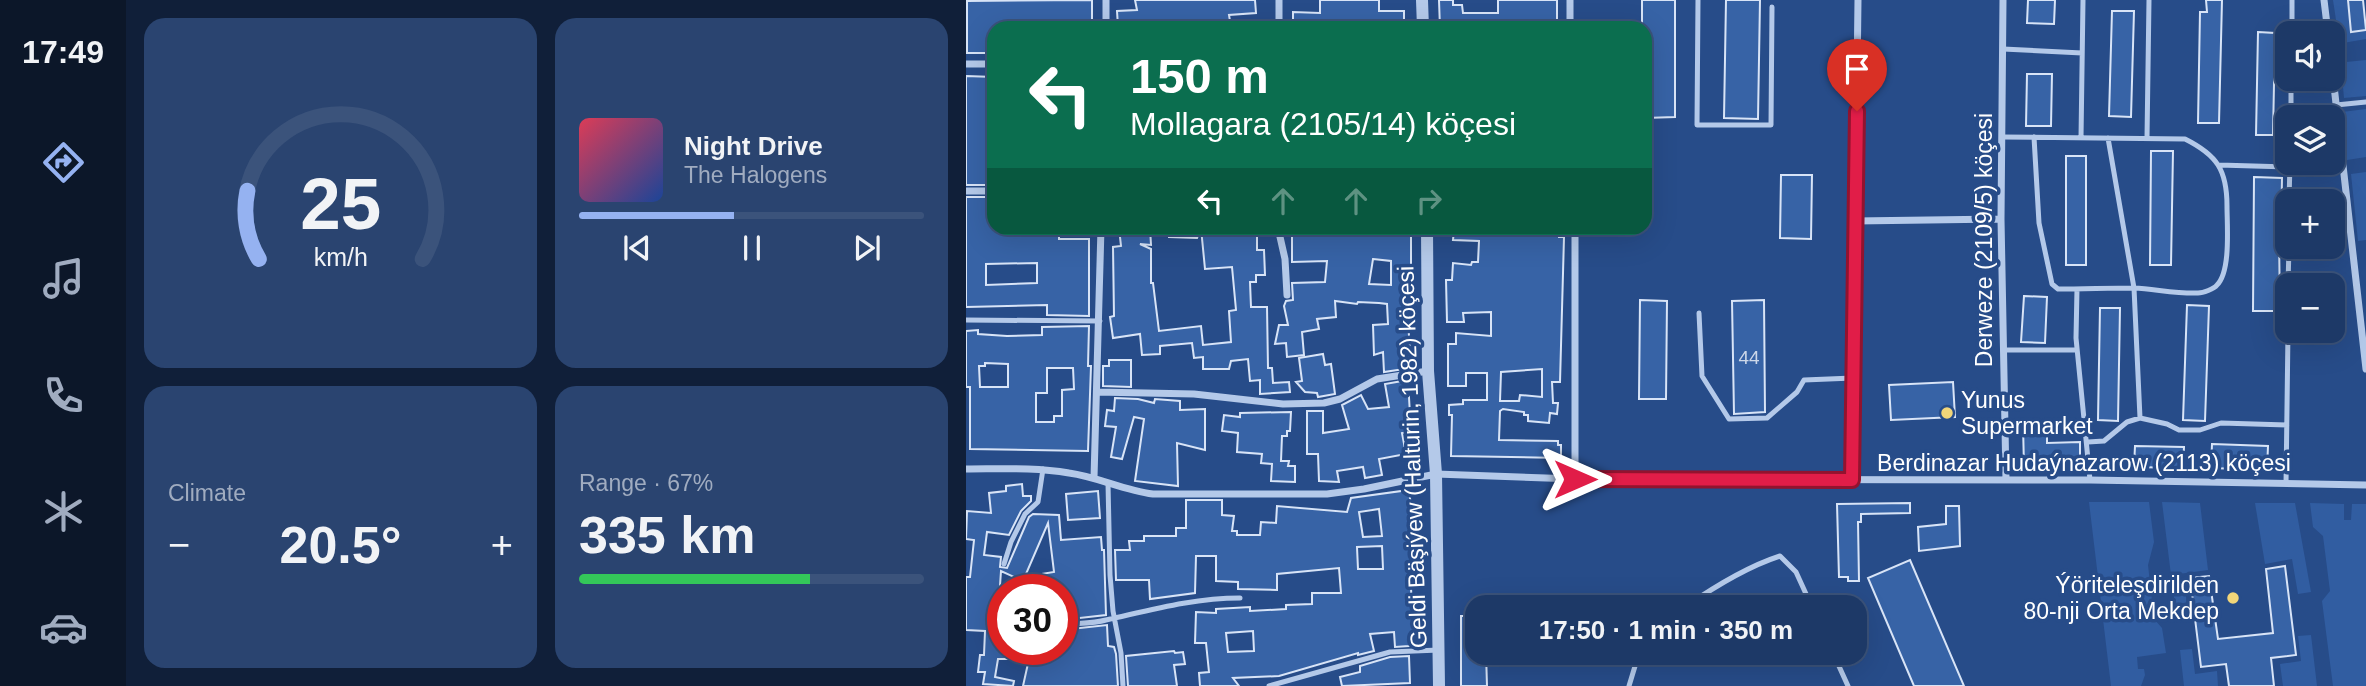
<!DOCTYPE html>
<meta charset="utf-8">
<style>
:root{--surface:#1d3967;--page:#2a4470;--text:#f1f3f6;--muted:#a0acc0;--line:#3b537b;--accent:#95b2f1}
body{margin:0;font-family:Helvetica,sans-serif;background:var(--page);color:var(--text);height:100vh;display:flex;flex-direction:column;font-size:26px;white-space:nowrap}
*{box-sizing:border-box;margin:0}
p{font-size:23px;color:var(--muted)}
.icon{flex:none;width:38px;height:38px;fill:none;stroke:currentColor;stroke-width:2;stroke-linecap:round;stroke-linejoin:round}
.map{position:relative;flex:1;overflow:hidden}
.side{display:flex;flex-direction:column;gap:18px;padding:18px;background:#101f39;width:840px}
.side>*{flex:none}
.top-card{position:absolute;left:21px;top:21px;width:665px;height:214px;border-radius:21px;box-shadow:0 7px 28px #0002,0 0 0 2px var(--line);background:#0b6e4f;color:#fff;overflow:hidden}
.buttons{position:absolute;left:1309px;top:21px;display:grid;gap:14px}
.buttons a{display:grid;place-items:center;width:70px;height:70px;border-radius:14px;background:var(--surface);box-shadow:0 7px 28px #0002,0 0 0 2px var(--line);font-size:35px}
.speed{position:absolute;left:21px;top:574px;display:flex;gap:14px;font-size:35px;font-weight:700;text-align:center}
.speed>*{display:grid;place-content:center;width:91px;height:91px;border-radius:50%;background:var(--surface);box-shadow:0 7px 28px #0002,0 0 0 2px var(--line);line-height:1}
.speed .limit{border:10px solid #d22;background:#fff;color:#111}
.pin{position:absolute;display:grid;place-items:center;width:60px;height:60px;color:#fff;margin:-72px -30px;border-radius:50% 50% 50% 0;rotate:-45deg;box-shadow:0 0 7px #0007}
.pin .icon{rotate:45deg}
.me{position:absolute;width:77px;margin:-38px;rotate:90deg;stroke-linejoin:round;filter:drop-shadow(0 0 5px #0008)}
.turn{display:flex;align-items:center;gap:24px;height:147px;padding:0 28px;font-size:32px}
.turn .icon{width:91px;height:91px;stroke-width:2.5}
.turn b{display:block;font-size:49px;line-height:60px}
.lanes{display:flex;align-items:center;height:66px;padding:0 28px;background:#0003;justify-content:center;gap:35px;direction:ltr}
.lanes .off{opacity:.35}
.big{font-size:52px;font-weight:700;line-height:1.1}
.side .card{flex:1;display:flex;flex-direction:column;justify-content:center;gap:10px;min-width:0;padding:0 24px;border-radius:21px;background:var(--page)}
.side .dial{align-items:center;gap:0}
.dial svg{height:182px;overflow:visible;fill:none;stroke:var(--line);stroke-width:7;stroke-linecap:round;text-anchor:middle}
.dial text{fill:var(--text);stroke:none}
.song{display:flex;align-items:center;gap:21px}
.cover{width:84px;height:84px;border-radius:10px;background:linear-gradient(135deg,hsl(350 70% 55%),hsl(220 70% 35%))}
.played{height:7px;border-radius:4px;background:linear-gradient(90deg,var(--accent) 45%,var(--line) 45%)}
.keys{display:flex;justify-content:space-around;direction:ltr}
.heat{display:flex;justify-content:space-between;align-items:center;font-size:38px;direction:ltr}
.charge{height:10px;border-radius:5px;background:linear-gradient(90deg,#34c759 67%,var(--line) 0)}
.side .tiles{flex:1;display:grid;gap:18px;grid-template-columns:repeat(2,1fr)}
.trip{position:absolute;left:499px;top:595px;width:402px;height:70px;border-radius:21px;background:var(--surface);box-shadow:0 7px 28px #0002,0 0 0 2px var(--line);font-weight:700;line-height:70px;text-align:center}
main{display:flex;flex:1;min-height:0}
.tabs{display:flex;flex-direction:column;width:126px;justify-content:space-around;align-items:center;background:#0c1729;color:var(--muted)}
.tabs .icon{width:49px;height:49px}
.tabs .on{color:var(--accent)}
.tabs b{font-size:32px;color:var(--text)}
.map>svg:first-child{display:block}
.green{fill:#315da1}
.building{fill:#3763a6;stroke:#d8e4f7;stroke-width:2;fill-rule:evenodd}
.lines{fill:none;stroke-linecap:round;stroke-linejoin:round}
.service{stroke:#b4c9e9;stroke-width:5}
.minor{stroke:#b4c9e9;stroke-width:7}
.tertiary{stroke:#b4c9e9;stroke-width:12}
.route-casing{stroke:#92132f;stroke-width:18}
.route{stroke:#e11d48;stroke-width:12}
.poi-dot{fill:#f2d679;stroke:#274c89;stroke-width:2.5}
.labels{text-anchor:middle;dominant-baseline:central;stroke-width:7;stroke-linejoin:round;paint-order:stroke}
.number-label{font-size:19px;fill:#cdd8e9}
.street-label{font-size:23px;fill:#fff;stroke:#274c89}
.poi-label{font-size:23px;fill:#fff;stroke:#274c89;text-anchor:start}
</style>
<main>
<nav class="tabs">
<b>17:49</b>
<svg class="icon on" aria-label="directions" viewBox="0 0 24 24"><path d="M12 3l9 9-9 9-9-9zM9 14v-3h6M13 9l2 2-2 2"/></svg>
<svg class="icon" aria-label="music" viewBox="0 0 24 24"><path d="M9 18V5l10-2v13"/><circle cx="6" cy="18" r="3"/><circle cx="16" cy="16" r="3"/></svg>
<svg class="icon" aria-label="phone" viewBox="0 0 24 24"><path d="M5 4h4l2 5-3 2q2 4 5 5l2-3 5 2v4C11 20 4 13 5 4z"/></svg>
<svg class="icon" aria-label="climate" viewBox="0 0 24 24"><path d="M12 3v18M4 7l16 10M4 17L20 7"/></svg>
<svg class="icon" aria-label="car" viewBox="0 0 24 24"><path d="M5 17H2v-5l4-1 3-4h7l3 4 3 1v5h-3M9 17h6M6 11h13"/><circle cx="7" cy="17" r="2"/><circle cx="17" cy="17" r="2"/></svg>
</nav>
<section class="side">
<div class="tiles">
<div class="card dial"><svg viewBox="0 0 100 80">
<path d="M14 69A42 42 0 1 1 86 69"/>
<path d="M14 69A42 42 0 0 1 9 39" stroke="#95b2f1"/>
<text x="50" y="56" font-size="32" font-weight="700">25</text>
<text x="50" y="72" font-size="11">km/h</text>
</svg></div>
<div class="card">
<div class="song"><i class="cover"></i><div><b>Night Drive</b><p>The Halogens</p></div></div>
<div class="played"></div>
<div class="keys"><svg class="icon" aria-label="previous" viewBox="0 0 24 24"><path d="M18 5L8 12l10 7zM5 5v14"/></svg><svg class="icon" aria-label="pause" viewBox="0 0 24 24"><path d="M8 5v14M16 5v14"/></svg><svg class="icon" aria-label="next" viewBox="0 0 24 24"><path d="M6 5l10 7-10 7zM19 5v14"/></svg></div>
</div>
<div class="card"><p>Climate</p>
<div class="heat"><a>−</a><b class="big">20.5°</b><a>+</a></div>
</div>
<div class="card"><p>Range · 67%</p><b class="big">335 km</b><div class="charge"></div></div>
</div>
</section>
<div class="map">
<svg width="1400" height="686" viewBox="0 0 1400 686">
<rect width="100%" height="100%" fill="#274c89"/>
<path class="green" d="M1367 0H1381L1385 33 1400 31V39L1377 43 1373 40Z
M1400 60V96L1378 98 1375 65 1380 62Z
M1400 109V157L1381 160 1376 112Z
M1400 172V240L1392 241 1385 174Z
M1123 502H1183L1188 542 1182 565 1188 619 1196 628 1200 653 1171 657 1172 669H1178L1179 675 1175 686H1145Z
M1196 502 1234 503 1242 570 1205 575Z
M1289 503H1329L1345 592 1332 594 1326 559 1299 564Z
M1344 503 1378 504V520H1385L1386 504H1400V686H1367L1356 601 1364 591 1357 536 1347 527Z
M1218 578 1221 606 1209 608 1206 579Z
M1345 635 1351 686H1317L1314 664 1335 661 1332 636Z
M1226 649 1229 674 1251 671 1252 686H1218L1214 650Z"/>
<path class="building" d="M126 0V28H28V50H23V53H1V1Z
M169 0H289L290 13 263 15 265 27H152L151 11 171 10Z
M354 0H413V11H438V28H327V12L354 13Z
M473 0H487V5H496L497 13H532V0H591V28H474Z
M676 0H709V117L679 118V28H676Z
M760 0H794L792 119 758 118Z
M1062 0H1089L1088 24 1061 23Z
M1240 0H1256L1253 123H1232L1234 12H1241Z
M1382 0H1397L1400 30 1385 32Z
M1146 11H1168L1165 117 1143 116Z
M1292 32 1309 33 1307 135H1290Z
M1061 74H1086L1085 126H1060Z
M0 76 28 77V185H0Z
M1185 151H1207L1205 265H1184Z
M1100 156H1120V265H1100Z
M815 175H846L845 239 814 238Z
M1288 177 1316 178 1315 236H1313L1314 311H1287Z
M0 197H28V228H93V239H123V316L81 315V305L0 307ZM71 263V283L20 285V264Z
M153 228H184L185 245 174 244 185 249V283H187L193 331 235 326 237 345 265 342 263 311 270 310 266 267 239 269 235 228H291V250H298L299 275H290V282H284L285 307H301L302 368H306L307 383 323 382 324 392 294 394V380L284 381 282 359 265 361 263 369H237V357L228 358 226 343 194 346V354L176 355 174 334 147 338 144 317 148 316 147 247 155 246Z
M203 228H235L231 238 203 237Z
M326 228H445V304H441L445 368 418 372 417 352 408 355 407 325 422 324 421 304 413 303 392 302 391 304 369 301 370 317 351 319 353 329 336 332 338 355 321 357 320 343 309 344 313 325H322L318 306 320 301 327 300 326 283 359 282 361 261 326 262ZM407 259 425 261V285L403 284Z
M492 228H590L593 229V237H598L594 382H586L587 403H592L591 414 584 413 583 423 562 421V415H558V412L537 409 534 411 533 440 592 441V445H595V458L485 456 486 415H483V405L497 404V400H521V373H500V386H482V344H490V333L525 336V312L497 313 498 322H481L480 280H486L487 263 505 265 506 262H512L513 241 487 240 488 230H492ZM576 369V397L554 395 553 401H534L535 372Z
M1058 296 1081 297 1079 343 1055 342Z
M674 300 701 301 700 399H673Z
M798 300 799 412 768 414 766 301Z
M1221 305 1243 306 1239 421 1217 420Z
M1134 308H1154L1152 421 1132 420Z
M123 326 122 366H125L122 451 4 449V387H0V331L12 330V334L41 336 76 335V327ZM19 363 42 364V387H14L13 366H19ZM81 368H107L108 389 96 390V416H88V422H70V393H81Z
M357 354 359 365 365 364 369 394 352 397 351 393 339 392 330 382 336 381 333 358Z
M143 360H165V387L137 386V366H143Z
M442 380 445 432 436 433 440 454 413 459 416 475 399 478 397 467 371 471 373 482 353 481 352 454H341V411H357V433L383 429 376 405 395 395 402 409 423 407 419 384Z
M987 382 989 417 925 420 923 385Z
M149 398 172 399 188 403 189 399 214 401V410L239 409V450L211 443 212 486 169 481 178 419 168 417 156 459 145 457 150 427 139 426 141 410 148 411Z
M325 412 324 431H321V436H316L315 461H323L322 466H329V482L305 481 306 464 295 463 296 454 271 452 272 433 256 431 258 415 274 417V413Z
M1057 425H1081V443L1114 442V466L1058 467Z
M1246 444 1302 446 1301 470 1245 468Z
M1169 446 1218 447 1217 468 1168 467Z
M56 484 57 496H65V501L55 511 43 535 21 532 18 555 35 557 34 567 41 568 63 517 67 514 93 515 95 540 135 537 136 550H138L140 615 96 620V590H76L75 574 88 572 82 523 57 581 35 571 33 600H37V649H56L60 655 67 650 89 652V649H96V630L141 625 142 646 148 647 150 654 152 686H57L63 659H32L29 677 48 681 47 686 17 684 19 672H12L14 655H18L19 631 0 630V577H4L8 540 0 539 1 511 25 513 23 493 40 491V486Z
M443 490 448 531V588H445L448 644 443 646 429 647 428 632 404 634 408 651 392 655V653L313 676 267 678 273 686H234L233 673 243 672 240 643H229L230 612 250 613V609L284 607V611L320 609V605L346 604V593H375L373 568 311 574V590L272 589V582L250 581V556H230L229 593 184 599 183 580H150L149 550H164L163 541H178V536H210V528H220V500H256V515L268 516 266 531H271V535H294L295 522 310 523 311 506 381 512 385 498ZM413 509 416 536 397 537 393 512ZM416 546 417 569H392L391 547ZM287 631 288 651 262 652 260 633Z
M132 491 134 518 102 520 100 494Z
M944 503V513L895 514V522H892L893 581H882V577H873L871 504Z
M980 506H993L994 546 953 551 952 527 980 524Z
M944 560 998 686H948L902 578Z
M1319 566 1330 655 1305 658 1308 686H1263L1260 664 1235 667 1224 578 1243 576 1252 639 1307 633 1300 569Z
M495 616H511V653H520L521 686H495Z
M208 651 209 653 217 652 219 664 208 665 211 686H162L160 656Z
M443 656 444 683 376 686 374 677 394 672V666L424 657Z"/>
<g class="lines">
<path class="service" d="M732 0 731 125H805L806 7
M1326 33V0
M1037 49 1116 53
M1370 105 1400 102
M1325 117V79
M1036 137 1219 139C1251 155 1261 170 1261 206 1261 226 1265 271 1251 285 1248 289 1237 293 1232 293 1211 294 1189 289 1168 288 1143 288 1117 289 1092 289L1086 284 1073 223 1068 137
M1115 138 1117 0
M1142 138 1168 288 1174 418
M1181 138 1183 0
M1253 165 1324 167
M1323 201 1324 163
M1322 285 1323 247
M1111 289 1110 338 1124 480
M733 313 736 376 763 419 801 418 831 392 838 380 887 378
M0 320 134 321
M1037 350H1111
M1122 442 1138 441 1161 422 1174 418 1201 424 1213 430H1234L1255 423 1321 425
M142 483 144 575 147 611 155 653 157 686
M1320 484 1322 331
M38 564 45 542 59 514 72 502 77 469
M719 607C748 587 780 567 814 556L830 572 846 607
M96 625C110 623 126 624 140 620 185 610 227 598 274 598
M61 650 62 649
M867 653 882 686
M303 686 424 652 473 650
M663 686 673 653"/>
<path class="minor" d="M313 0V28
M604 0V28
M1037 0 1035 219 1040 480
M1358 0 1362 33
M140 28V0
M0 64H28
M1367 77 1400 369
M0 191H28
M889 221 1035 219
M312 228 319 259 321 295
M131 392 228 394 317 404 358 403 374 399 411 379 462 371
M0 469C34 469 69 467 103 473 132 477 157 490 187 494H361L398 489 470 474 609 479 1124 480 1400 485
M128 478 135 228
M609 479V228
M886 480 892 0"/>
<path class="tertiary" d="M456 0 457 28
M461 228 462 371 470 474 473 686"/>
</g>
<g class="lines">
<defs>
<path id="route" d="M609 479 886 480 891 111"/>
</defs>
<use href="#route" class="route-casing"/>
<use href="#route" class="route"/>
</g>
<g class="poi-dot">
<circle cx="981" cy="413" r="7"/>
<circle cx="1267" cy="598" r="7"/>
</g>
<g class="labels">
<g class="number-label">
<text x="783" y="357">44</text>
</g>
<g class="street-label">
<text transform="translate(1018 240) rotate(-90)">Derweze (2109/5) köçesi</text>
<text transform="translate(446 457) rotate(-92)">Geldi Bäşiýew (Halturin, 1982) köçesi</text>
<text x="1118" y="463">Berdinazar Hudaýnazarow (2113) köçesi</text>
</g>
<g class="poi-label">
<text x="995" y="400">Yunus<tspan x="995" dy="26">Supermarket</tspan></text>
<text x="1253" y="585" text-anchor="end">Ýöriteleşdirilden<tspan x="1253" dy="26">80-nji Orta Mekdep</tspan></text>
</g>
</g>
</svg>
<div class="buttons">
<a><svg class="icon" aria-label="sound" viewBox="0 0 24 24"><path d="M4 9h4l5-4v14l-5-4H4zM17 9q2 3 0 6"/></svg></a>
<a><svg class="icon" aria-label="layers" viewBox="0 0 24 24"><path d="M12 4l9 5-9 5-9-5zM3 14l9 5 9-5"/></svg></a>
<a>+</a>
<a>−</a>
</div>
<div class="speed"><div class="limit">30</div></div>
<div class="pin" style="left:891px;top:111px;background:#d93025"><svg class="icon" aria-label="arrive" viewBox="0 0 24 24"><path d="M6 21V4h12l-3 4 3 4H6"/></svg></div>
<svg class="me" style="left:609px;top:479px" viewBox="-20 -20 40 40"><path d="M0-17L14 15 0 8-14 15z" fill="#e11d48" stroke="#fff" stroke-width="4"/></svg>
<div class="trip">17:50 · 1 min · 350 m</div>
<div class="top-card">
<div class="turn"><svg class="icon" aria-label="left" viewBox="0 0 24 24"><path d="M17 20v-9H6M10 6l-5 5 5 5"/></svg><div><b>150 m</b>Mollagara (2105/14) köçesi</div></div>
<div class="lanes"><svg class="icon" aria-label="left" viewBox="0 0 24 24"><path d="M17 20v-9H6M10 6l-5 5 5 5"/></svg><svg class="icon off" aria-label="ahead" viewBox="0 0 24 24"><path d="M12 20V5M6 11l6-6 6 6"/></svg><svg class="icon off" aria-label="ahead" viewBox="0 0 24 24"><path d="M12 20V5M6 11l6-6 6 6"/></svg><svg class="icon off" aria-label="right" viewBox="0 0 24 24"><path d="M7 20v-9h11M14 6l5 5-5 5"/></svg></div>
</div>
</div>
</main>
